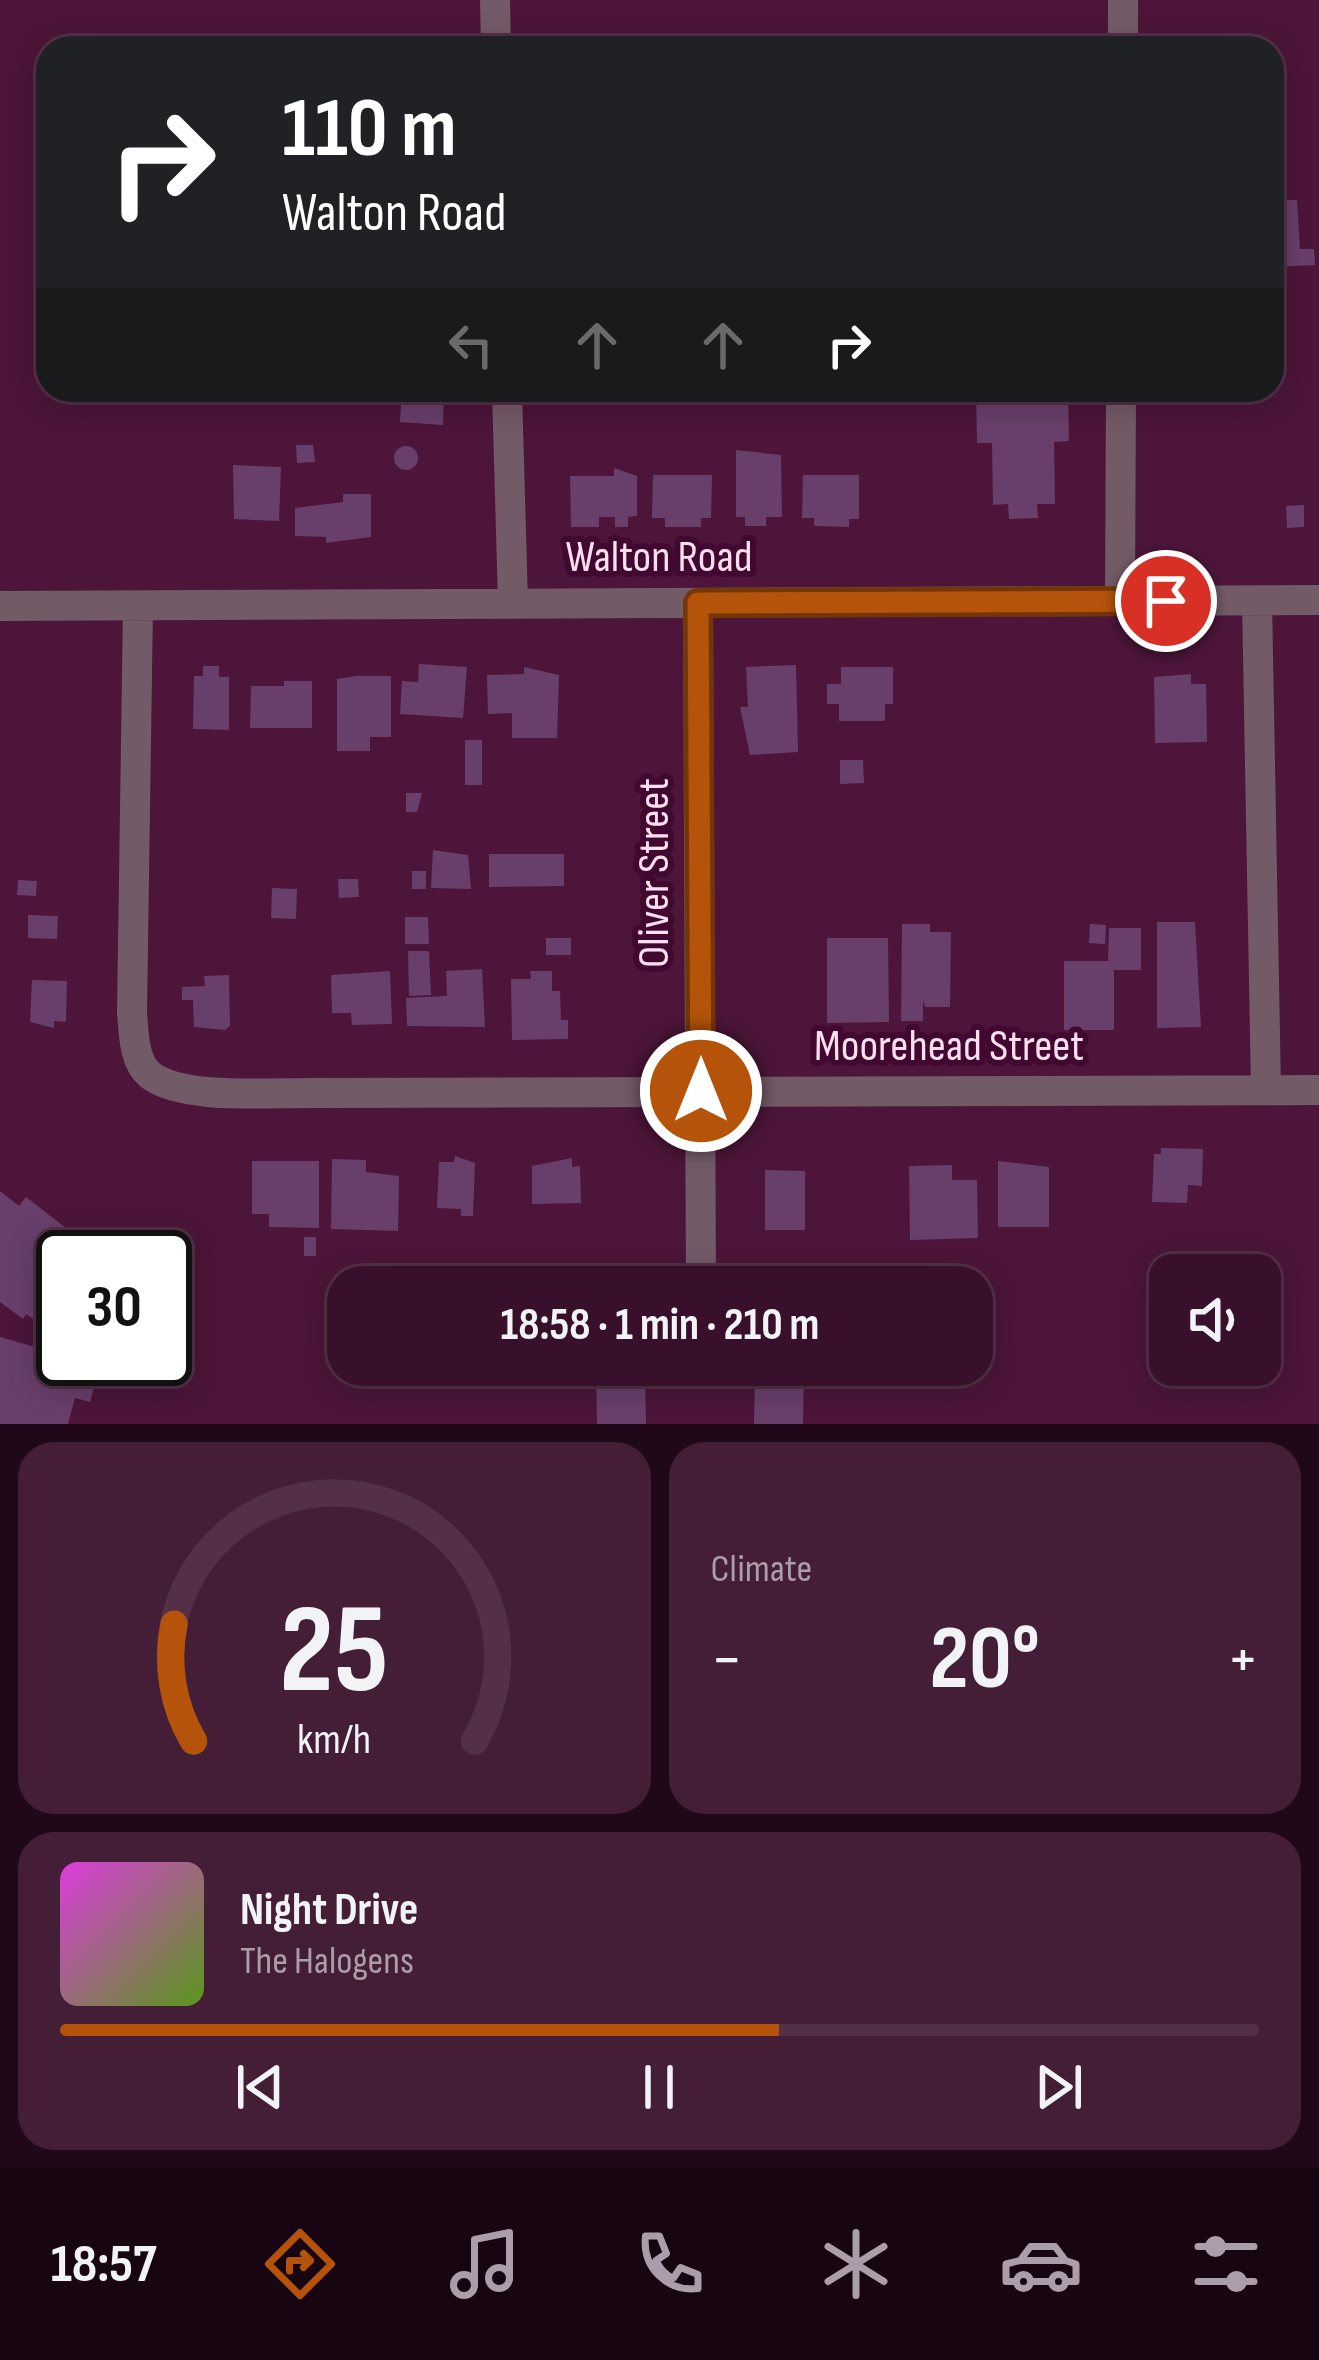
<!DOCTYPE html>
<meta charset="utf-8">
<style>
:root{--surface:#39102b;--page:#441e37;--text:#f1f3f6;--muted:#ab9da9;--line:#533047;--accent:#b45309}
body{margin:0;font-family:"Sofia Sans Condensed",sans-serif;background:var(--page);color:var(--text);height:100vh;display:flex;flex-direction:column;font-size:45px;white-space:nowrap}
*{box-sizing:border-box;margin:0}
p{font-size:39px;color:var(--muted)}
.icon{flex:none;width:66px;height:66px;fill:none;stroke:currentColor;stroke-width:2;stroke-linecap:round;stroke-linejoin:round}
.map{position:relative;height:1424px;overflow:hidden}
.drawer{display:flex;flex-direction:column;gap:18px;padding:18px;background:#1f0918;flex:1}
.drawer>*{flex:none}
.guide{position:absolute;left:36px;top:36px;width:1248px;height:366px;border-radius:36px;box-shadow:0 6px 30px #0003,0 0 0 3px var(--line);background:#202124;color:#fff;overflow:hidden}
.tools{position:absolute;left:1149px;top:1254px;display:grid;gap:24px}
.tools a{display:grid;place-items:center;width:132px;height:132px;border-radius:24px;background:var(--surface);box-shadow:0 6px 30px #0003,0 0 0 3px var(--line);font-size:60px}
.speed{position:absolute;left:36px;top:1230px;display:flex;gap:24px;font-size:60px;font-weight:700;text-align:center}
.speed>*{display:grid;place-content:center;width:156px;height:156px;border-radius:50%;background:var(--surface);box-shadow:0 6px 30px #0003,0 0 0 3px var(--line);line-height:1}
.speed .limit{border:6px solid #111;border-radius:18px;background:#fff;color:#111}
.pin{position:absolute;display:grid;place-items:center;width:102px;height:102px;color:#fff;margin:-51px;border:6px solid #fff;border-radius:50%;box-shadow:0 3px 12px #0007}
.me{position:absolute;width:132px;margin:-66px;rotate:0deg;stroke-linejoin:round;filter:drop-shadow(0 0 9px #0008)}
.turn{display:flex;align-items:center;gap:42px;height:252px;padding:0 48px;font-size:54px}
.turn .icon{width:156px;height:156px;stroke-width:2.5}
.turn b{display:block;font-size:84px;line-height:102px}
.lanes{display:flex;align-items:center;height:114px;padding:0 48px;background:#0003;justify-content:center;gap:60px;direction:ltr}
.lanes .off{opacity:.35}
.big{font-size:90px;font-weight:700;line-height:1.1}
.drawer .card{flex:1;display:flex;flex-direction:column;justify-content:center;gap:18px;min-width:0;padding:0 42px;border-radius:36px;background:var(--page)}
.drawer .dial{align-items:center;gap:0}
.dial svg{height:312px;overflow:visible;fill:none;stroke:var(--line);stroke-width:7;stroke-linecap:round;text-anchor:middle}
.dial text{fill:var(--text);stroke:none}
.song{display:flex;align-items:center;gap:36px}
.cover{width:144px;height:144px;border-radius:18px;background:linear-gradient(135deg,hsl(300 70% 55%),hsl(90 70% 35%))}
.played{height:12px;border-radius:6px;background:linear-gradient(90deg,var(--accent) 60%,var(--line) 60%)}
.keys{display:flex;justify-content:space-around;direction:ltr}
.heat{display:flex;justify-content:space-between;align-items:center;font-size:66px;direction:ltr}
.drawer .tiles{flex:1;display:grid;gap:18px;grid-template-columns:1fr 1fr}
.card:last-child{grid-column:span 2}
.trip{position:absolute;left:327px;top:1266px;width:666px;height:120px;border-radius:36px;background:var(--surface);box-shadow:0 6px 30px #0003,0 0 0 3px var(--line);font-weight:700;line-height:120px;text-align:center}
.tab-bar{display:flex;height:192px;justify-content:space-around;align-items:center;background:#170611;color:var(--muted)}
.tab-bar .icon{width:84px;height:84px}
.tab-bar .current{color:var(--accent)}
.tab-bar b{font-size:54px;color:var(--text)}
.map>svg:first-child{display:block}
.building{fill:#683f6b}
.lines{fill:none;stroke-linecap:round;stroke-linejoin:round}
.minor{stroke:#735a67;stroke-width:30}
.route-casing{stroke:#753606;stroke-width:30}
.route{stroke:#b45309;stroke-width:21}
.labels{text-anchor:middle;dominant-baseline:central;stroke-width:12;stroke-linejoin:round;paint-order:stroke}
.street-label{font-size:45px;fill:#fcdfef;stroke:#41092f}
</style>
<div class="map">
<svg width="1319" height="1424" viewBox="0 0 1319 1424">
<rect width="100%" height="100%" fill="#4c1539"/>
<path class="building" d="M1248 37 1249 48H1189V38Z
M1272 200H1297L1300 249H1314L1315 265 1272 267Z
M402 390H444L443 425 400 422Z
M1050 391 1068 393 1069 441 1054 442 1055 504H1037L1038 518 1009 519 1008 504 993 505 992 443H977L976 395Z
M296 445H313L315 462 297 463Z
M394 458a12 12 0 1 1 24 0a12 12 0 1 1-24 0Z
M736 450 781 455 782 517H766V526H745V517H736Z
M233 465 281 467 279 521 234 519Z
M614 468 637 476V516L628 517V527H615V517H599V527H571L570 476H614Z
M653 475H712L711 518H701V527H665V518H652Z
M803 475H859V519H849V527L814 526V518H802Z
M343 494H371V537L326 543V537L295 536V508L343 502Z
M1304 505V527L1287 528 1286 506Z
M419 664 467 667 463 718 400 714 402 681 418 682Z
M796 665 798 752 750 755 740 707H748L746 667Z
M203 666H219V677H229V730L193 729 194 676H203Z
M524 667 559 675 557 738H512V713L488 714 487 675 524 674Z
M841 667H893V704H885V721H839V704H827V684H841Z
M1191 674V684H1206L1207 742 1155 743 1154 677Z
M356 676H391V737H370V751H337V679Z
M284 681H312V728H250L251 686H284Z
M465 740H482V785H465Z
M840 760H863L864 783 840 784Z
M406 793H422L417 812H406Z
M433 850 468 855 471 889 431 888Z
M489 854H564V886L489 887Z
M412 871H426V889H412Z
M338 879H358L359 897 339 898Z
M18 880 37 881 36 896 17 895Z
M272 888 297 889 296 919 271 918Z
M28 915 58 916 57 939 28 938Z
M405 917H428L429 944H405Z
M1157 922H1195L1201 1027 1157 1028Z
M902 924H930V932H951L950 1007H925L923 1000V1021H901Z
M1090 924 1106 925 1105 944 1089 943Z
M1109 928H1141V970H1114V1030H1064V961H1108Z
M546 938H571V955H546Z
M827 938H888L889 1022 827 1023Z
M408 951H429L431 995 409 996Z
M482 969 485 1027 407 1026 406 998 447 996 446 971Z
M390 971 392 1024 352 1025 351 1013H332L331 975Z
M530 971H552V991H560L561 1020H568V1039L512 1040 511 979H531Z
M229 975 230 1026 225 1030 194 1027 193 1000H182V987L205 986 204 976Z
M32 980 67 981 66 1022 54 1021V1028L30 1022Z
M1161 1148 1203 1149 1202 1186 1188 1185 1187 1203 1152 1202 1154 1154H1161Z
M455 1156 475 1163 473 1216H461V1209L437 1208 439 1162H454Z
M572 1158V1167L580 1166 581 1203 532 1204V1166Z
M332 1159 366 1160V1172L399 1176 398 1231 331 1229Z
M252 1161H319V1228L269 1227V1214H252Z
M998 1161 1049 1167V1227H998Z
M952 1165V1180H977L978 1238 910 1240 909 1166Z
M765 1170 805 1171V1230H765Z
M0 1191 19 1206 26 1197 83 1241 76 1249 86 1257H63L59 1327 49 1320 44 1327 26 1314 23 1319 0 1302Z
M304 1237H316V1256H304Z
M401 1265 402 1287H376V1266Z
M0 1337 63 1355 65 1367 87 1373 84 1382 95 1384 90 1402 75 1398 68 1424H0Z
M755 1370 804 1371 803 1424H754Z
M645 1371 646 1424H597L596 1372Z"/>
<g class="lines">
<path class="minor" d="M495 0 496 48
M1123 48V0
M507 390 513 603
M1120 601 1121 390
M1257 601 1266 1090
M698 603 701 1287
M0 606 1319 600
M138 606 132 1013C134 1032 133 1061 150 1075 183 1101 276 1092 317 1093L1319 1090
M701 1365V1373"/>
</g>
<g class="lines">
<defs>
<path id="route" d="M701 1091 698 603 1166 601"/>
</defs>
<use href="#route" class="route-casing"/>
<use href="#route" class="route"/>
</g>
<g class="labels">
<g class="street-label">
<text x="659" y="557">Walton Road</text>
<text transform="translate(654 873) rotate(-90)">Oliver Street</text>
<text x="949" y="1046">Moorehead Street</text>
</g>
</g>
</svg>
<div class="tools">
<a><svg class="icon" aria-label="sound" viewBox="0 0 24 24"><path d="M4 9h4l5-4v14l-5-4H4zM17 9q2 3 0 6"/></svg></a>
</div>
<div class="speed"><div class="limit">30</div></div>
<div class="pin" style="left:1166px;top:601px;background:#d93025"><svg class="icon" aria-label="arrive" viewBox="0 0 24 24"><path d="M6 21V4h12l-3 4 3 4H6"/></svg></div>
<svg class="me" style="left:701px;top:1091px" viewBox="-20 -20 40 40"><circle r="17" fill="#b45309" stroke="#fff" stroke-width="3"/><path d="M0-11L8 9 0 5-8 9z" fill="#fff"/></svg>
<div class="trip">18:58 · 1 min · 210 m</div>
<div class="guide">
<div class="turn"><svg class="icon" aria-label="right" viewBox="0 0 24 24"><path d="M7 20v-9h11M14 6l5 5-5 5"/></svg><div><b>110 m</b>Walton Road</div></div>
<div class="lanes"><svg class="icon off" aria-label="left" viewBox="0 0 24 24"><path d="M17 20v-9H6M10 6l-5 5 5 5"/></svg><svg class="icon off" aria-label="ahead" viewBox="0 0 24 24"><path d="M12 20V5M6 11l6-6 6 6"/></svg><svg class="icon off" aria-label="ahead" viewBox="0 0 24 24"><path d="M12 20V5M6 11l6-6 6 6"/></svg><svg class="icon" aria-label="right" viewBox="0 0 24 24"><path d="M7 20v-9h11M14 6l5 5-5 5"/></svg></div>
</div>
</div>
<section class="drawer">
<div class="tiles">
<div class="card dial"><svg viewBox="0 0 100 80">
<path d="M14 69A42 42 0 1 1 86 69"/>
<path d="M14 69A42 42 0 0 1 9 39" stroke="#b45309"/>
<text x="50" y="56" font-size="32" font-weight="700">25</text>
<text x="50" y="72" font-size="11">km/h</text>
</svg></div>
<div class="card"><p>Climate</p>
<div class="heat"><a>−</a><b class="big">20°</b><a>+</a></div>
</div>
<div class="card">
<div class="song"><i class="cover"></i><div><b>Night Drive</b><p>The Halogens</p></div></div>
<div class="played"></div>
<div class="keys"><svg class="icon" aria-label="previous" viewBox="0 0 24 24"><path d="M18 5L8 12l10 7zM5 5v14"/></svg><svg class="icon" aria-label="pause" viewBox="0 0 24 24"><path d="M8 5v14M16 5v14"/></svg><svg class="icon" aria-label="next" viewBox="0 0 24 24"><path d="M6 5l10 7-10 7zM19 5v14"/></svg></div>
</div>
</div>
</section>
<nav class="tab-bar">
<b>18:57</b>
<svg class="icon current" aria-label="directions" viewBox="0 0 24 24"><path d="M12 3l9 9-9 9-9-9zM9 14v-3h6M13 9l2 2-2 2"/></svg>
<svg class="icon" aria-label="music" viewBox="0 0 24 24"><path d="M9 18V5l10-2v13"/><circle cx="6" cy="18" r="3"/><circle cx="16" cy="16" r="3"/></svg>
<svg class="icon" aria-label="phone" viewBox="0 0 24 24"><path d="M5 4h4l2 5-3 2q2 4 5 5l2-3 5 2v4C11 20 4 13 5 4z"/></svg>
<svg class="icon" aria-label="climate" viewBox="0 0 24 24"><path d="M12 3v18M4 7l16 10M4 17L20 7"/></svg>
<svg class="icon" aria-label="car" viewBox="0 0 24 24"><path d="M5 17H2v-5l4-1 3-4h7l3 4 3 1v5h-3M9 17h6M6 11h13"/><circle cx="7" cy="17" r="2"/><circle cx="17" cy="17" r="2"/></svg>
<svg class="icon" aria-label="filters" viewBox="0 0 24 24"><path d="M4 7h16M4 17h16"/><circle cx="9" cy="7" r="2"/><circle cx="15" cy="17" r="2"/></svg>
</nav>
